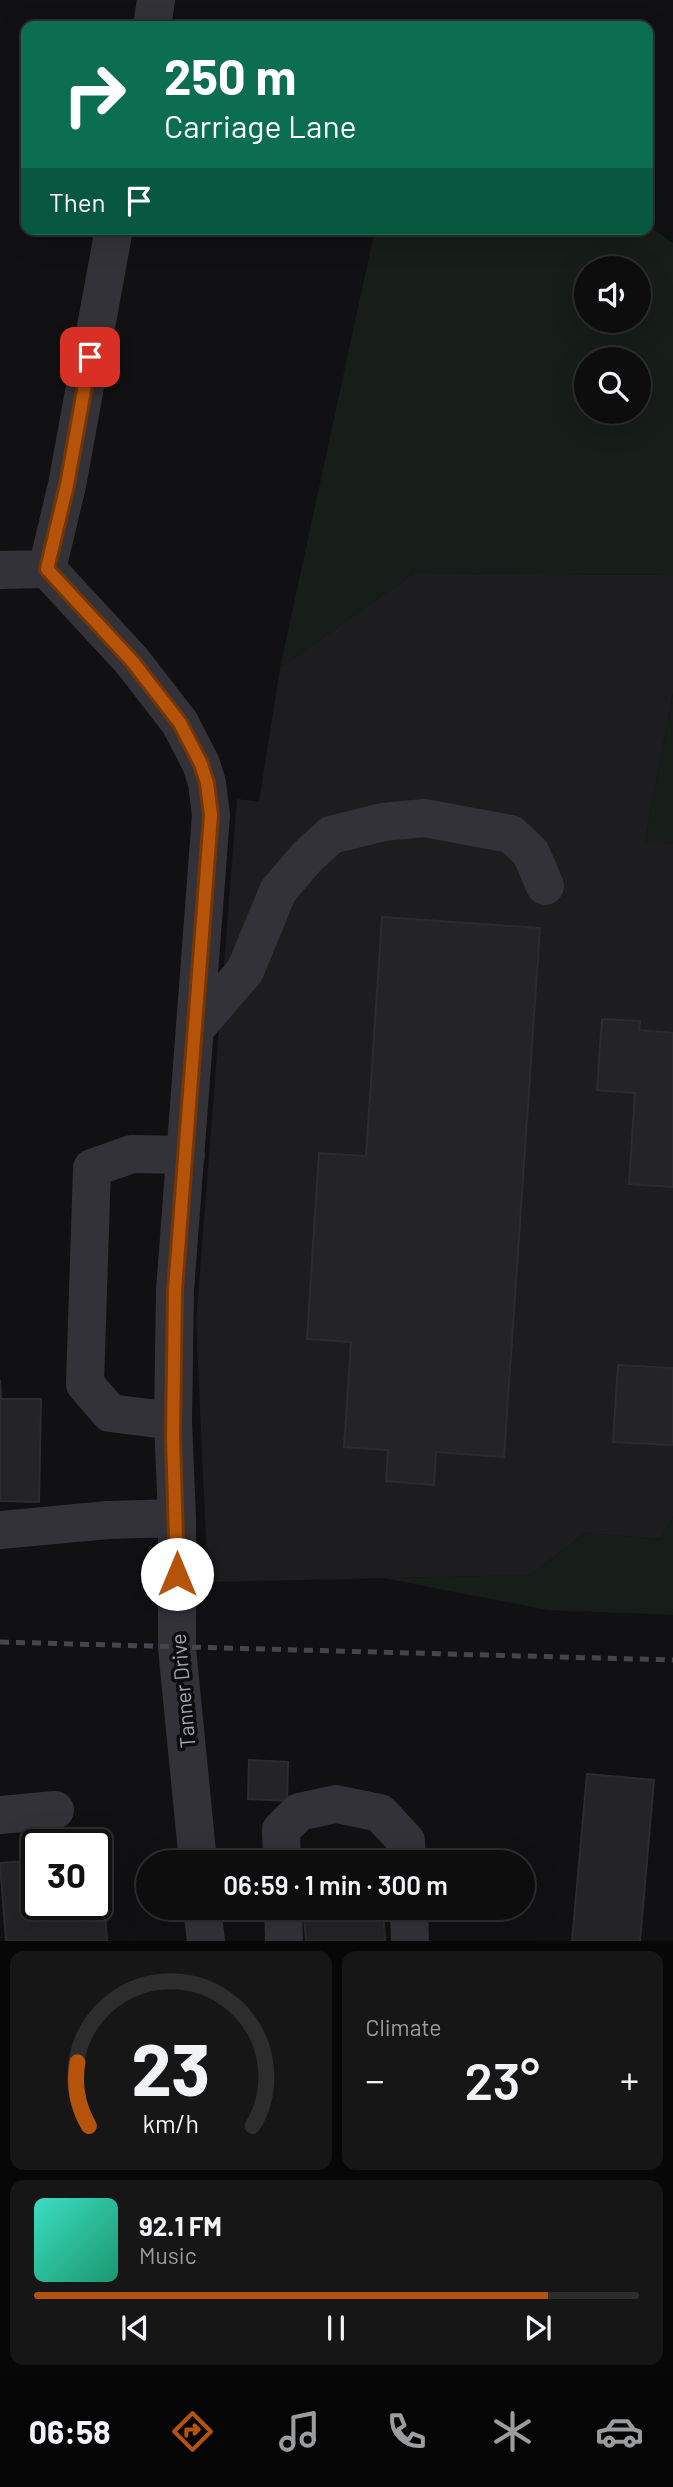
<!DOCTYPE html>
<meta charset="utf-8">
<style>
:root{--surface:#0d0d0e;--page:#161617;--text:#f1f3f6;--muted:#9a9c9e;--line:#2d2d2e;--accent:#b45309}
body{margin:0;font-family:Barlow,sans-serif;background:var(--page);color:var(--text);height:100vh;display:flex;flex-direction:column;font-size:26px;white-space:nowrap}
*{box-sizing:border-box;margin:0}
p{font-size:23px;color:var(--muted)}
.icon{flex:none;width:38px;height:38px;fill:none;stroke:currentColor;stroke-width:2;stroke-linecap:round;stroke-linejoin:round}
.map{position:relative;height:1941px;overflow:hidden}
.sheet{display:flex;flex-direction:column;gap:10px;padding:10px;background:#070708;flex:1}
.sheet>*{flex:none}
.guide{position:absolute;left:21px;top:21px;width:632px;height:214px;border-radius:14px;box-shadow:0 7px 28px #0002,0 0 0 2px var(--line);background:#0b6e4f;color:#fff;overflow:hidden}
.tools{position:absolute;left:574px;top:256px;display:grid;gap:14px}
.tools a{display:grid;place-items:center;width:77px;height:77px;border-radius:50%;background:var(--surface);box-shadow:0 7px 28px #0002,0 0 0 2px var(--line);font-size:35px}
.speed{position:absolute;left:21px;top:1829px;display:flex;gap:14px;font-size:35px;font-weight:700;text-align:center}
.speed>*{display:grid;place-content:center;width:91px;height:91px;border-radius:50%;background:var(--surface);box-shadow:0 7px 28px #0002,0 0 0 2px var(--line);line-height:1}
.speed .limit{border:4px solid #111;border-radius:10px;background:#fff;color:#111}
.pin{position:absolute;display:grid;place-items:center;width:60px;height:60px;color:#fff;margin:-30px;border-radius:14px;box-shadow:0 4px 10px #0006}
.me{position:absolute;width:77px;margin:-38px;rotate:0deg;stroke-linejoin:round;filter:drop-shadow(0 0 5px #0008)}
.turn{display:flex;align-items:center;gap:24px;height:147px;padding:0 28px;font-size:32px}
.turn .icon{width:91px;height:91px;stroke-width:2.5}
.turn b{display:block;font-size:49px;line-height:60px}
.then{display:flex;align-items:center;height:66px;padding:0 28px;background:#0003;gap:14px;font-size:26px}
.big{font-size:52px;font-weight:600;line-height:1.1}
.sheet .widget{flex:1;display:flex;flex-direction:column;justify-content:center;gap:10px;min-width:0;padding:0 24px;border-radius:14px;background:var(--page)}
.sheet .dial{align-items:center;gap:0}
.dial svg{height:182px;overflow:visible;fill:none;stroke:var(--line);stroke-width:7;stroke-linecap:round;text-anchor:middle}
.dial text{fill:var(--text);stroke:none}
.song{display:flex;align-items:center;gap:21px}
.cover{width:84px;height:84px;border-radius:10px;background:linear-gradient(135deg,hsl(170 70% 55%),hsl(160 70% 35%))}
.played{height:7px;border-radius:4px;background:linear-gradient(90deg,var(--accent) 85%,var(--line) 85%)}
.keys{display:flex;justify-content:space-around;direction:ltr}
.heat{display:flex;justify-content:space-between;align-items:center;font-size:38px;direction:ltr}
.sheet .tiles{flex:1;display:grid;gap:10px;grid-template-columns:1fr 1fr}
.widget:last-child{grid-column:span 2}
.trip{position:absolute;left:136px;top:1850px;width:399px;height:70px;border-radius:35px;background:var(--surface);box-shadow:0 7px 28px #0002,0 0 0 2px var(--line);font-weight:600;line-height:70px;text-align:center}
.dock{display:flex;height:112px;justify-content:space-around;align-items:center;background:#050506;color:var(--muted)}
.dock .icon{width:49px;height:49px}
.dock .active{color:var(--accent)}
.dock b{font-size:32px;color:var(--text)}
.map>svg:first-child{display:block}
.built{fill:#1d1d20}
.green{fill:#171d19;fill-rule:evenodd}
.building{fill:#242427;stroke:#2c2b2f;stroke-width:2}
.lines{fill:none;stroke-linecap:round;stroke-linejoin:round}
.minor{stroke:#323238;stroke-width:38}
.rail{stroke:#45454d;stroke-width:5;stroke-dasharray:9 7;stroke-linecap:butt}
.route-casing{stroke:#753606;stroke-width:18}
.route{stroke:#b45309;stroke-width:12}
.labels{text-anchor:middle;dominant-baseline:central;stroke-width:7;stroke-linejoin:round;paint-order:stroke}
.street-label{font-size:21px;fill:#a2a4b4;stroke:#0c0c0e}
</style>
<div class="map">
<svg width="673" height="1941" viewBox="0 0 673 1941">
<rect width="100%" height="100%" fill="#111113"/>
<path class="built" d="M414 573 673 575V693L645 841 673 844V1517L661 1539 585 1533 530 1575 208 1582 196 1322 237 799 259 802 280 668Z"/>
<path class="green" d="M648 221 649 226 673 243V575L414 573 280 668 375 229H648ZM586 268H639V320H586ZM586 359H639V411H586Z
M673 693V844L645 842Z
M673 1517V1615L548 1610 383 1578 530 1575 585 1533 661 1539Z"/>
<path class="building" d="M382 917 540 928 504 1457 436 1452 434 1485 386 1481 388 1450 344 1447 351 1342 307 1339 319 1153 366 1156Z
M602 1019 640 1021 639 1030 673 1033V1187L629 1184 635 1093 597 1090Z
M618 1365 673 1368V1445L613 1442Z
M0 1380 1 1399H41L39 1502 0 1501Z
M249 1760 288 1762 287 1801 248 1799Z
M587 1774 654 1780 640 1941H572Z
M101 1855 107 1941H6L0 1863 37 1860V1904H96V1856Z
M303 1908H383L385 1941H306Z"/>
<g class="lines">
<path class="minor" d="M152 26 156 0
M47 569 132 661 180 723 201 764 207 783 211 815 175 1290 173 1421 177 1518V1648L198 1862
M47 569 67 485 114 229
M0 570 47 569
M195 1029 245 971 278 891 307 857 331 835 383 822 424 818 511 834 531 853 545 886
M173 1421 110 1413 85 1384 92 1168 132 1154 186 1155
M0 1530 108 1520 177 1518
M0 1815 55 1810
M282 1862 281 1830 299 1812 336 1804 380 1813 406 1841 407 1862
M202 1908 206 1941
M283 1908 284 1941
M409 1908 410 1941"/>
<path class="rail" d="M0 1642 673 1660"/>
</g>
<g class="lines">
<defs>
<path id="route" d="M90 357 67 485 47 569 132 661 180 723 201 764 207 783 211 815 175 1290 173 1436 177 1574"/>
</defs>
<use href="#route" class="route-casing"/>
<use href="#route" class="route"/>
</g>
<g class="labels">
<g class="street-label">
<text transform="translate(182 1691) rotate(-95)">Tanner Drive</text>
</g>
</g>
</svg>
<div class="tools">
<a><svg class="icon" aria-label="sound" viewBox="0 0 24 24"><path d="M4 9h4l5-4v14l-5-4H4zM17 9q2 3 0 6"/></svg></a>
<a><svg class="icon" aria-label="search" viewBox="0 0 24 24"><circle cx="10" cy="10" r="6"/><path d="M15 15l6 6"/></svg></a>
</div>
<div class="speed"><div class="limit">30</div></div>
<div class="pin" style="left:90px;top:357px;background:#d93025"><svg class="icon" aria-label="arrive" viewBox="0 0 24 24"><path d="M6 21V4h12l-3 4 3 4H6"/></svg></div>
<svg class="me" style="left:177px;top:1574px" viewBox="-20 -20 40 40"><circle r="19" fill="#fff"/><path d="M0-13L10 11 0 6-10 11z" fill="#b45309"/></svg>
<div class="trip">06:59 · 1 min · 300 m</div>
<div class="guide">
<div class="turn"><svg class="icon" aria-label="right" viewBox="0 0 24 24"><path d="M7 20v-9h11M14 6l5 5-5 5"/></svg><div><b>250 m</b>Carriage Lane</div></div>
<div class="then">Then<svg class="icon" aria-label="arrive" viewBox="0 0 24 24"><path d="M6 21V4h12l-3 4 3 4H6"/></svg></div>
</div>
</div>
<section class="sheet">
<div class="tiles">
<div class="widget dial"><svg viewBox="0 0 100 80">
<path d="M14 69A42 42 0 1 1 86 69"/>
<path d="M14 69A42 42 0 0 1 9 41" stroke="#b45309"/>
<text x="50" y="56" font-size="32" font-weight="700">23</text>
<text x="50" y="72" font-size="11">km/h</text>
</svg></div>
<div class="widget"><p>Climate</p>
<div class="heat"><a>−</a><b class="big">23°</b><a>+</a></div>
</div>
<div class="widget">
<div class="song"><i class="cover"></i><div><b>92.1 FM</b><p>Music</p></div></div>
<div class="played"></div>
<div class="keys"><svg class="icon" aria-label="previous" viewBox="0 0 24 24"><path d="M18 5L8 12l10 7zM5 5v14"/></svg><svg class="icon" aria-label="pause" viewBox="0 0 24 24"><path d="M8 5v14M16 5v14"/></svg><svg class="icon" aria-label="next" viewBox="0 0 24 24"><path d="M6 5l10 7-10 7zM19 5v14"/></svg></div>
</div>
</div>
</section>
<nav class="dock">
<b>06:58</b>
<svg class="icon active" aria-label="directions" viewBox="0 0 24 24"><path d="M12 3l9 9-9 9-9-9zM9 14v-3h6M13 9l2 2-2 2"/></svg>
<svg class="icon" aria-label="music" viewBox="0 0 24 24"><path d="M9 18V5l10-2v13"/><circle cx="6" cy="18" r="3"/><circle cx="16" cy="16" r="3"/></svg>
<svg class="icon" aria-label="phone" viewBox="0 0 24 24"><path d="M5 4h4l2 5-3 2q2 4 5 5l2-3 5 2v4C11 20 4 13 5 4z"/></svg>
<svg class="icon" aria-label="climate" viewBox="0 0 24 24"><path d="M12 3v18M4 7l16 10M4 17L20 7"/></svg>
<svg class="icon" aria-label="car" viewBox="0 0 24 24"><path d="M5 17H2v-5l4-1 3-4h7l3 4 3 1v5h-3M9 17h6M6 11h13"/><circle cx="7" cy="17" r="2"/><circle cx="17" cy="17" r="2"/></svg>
</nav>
